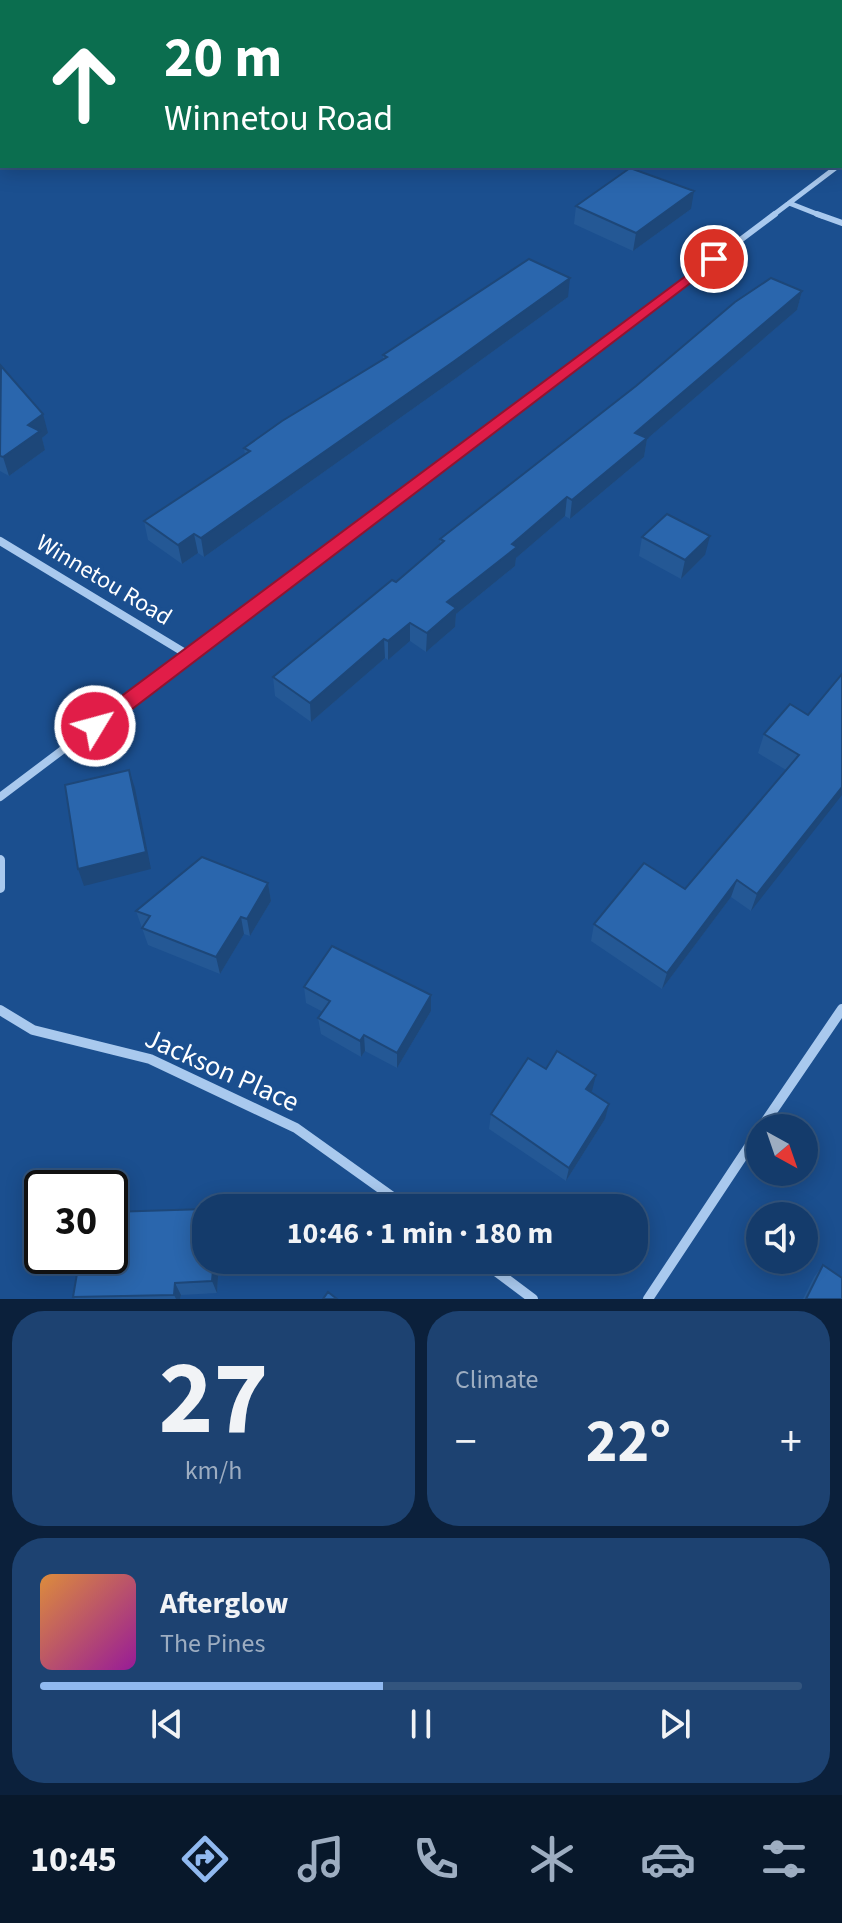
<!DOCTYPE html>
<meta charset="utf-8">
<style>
:root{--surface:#143b6b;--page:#1d4271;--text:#f1f3f6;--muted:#9dadc1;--line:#33557e;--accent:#90b9f0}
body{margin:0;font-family:"Source Sans 3",sans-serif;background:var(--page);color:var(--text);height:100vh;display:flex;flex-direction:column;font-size:30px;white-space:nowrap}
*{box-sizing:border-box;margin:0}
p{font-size:26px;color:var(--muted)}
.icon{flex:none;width:44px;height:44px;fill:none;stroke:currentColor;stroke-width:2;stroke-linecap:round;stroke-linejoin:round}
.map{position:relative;height:1299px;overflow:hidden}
.details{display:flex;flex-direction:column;gap:12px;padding:12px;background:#0b203b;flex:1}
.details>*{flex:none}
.hud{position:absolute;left:0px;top:0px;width:842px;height:168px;box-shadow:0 4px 20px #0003,0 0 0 2px var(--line);background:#0b6e4f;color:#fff;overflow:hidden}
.needle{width:52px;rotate:140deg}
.fabs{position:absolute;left:746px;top:1114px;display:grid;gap:16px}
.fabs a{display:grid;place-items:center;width:72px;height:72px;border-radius:50%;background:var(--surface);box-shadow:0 4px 20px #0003,0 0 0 2px var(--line);font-size:40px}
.speed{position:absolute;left:24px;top:1170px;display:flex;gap:16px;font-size:40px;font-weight:700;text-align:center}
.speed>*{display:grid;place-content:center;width:104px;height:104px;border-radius:50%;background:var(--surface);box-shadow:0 4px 20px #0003,0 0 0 2px var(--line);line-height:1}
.speed .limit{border:4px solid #111;border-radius:12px;background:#fff;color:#111}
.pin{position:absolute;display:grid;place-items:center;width:68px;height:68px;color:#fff;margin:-34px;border:4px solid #fff;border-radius:50%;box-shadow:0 2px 8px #0007}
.me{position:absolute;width:88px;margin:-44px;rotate:53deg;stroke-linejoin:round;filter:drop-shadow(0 0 6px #0008)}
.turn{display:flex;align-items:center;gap:28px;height:168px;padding:0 32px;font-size:36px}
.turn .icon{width:104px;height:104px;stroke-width:2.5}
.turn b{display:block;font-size:56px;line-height:68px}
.big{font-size:60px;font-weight:700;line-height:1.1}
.details .card{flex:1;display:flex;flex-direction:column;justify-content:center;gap:12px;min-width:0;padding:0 28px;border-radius:32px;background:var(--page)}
.details .dial{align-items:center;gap:0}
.dial b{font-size:104px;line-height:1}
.song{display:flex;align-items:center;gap:24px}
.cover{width:96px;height:96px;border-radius:12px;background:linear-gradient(135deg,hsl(30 70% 55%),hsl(300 70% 35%))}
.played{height:8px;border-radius:4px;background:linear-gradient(90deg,var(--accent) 45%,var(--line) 45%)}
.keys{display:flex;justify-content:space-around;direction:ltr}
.heat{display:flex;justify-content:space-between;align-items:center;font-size:44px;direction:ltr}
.details .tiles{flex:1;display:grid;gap:12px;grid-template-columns:1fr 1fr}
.card:last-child{grid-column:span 2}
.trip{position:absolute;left:192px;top:1194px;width:456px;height:80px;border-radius:32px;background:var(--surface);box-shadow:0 4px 20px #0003,0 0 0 2px var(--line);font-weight:700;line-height:80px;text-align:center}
.menu{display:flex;height:128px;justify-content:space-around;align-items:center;background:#08182b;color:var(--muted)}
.menu .icon{width:56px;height:56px}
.menu .active{color:var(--accent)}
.menu b{font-size:36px;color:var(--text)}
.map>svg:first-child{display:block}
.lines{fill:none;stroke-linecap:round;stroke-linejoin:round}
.service{stroke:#a9c9ee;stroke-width:4}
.minor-far3{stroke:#a9c9ee;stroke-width:5}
.minor-far2{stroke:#a9c9ee;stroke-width:6}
.minor-far1{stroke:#a9c9ee;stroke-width:8}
.minor{stroke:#a9c9ee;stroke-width:10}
.wall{fill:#245895}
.shaded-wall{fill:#1d4779}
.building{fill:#2a66ad;stroke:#1d4779;stroke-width:2}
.route{fill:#e11d48;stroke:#92132f;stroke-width:2}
.labels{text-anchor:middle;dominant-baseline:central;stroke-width:8;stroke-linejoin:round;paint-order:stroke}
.street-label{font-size:24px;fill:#fff;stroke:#1b4f8f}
.near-street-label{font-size:28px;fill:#fff;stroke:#1b4f8f}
</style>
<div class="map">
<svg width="842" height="1299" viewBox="0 0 842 1299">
<rect width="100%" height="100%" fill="#1b4f8f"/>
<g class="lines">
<path class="service" d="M287 0 316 2
M503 0 508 2
M335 2 339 0"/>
<path class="minor-far3" d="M789 203 822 216
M772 216 838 166"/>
<path class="minor-far2" d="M817 214 842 223
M406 491 775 214"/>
<path class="minor-far1" d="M0 541 190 656
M0 797 409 489"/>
<path class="minor" d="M0 860V888
M0 1010 33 1030 150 1059 296 1128 408 1208
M761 1128 842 1009
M481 1260 533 1299
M648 1299 760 1130"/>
</g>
<path class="wall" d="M576 206 691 209 633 251 574 224Z
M802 291 797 310 647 439 644 457 570 519 565 516 516 558 515 566 456 614 455 627 426 652 410 641 388 660 385 658 311 722 275 696 273 677 396 582 440 545V539Z
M568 297 452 381 204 557 198 553 182 564 148 540 144 521 245 455 244 448 383 359V355Z
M0 367 48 433 42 438 45 450 9 476 0 471Z
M642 537 705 555 681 579 639 556Z
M842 674 751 911 731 897 662 989 591 941 594 924 685 889 786 770 758 753 764 734 808 715Z
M268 883 271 901 250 936 244 934 220 974 148 945 136 911Z
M304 987 431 1011 397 1068 365 1051 361 1057 321 1034 318 1018 323 1012 306 1003Z
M592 1091 591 1092 605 1119 566 1181 489 1129 491 1114Z
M206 1260H219L217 1293 181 1295 180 1299H75L73 1297Z
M823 1265 842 1299H803L814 1277Z"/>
<path class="shaded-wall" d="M842 87V102L840 103V89Z
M694 191 691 209 633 251 636 233Z
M570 278 568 297 452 381 204 557 201 538Z
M802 291 797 310 647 439 644 457 570 519 572 500 635 433Z
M43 414 48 433 42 438 45 450 9 476 3 457 28 425Z
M567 497 565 516 516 558 515 566 456 614 455 627 426 652 427 633 447 602 512 544Z
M194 534 198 553 182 564 178 545Z
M710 536 705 555 681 579 685 560Z
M410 623V641L388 660V641Z
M384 639 385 658 311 722 310 703Z
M129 770 135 788 151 869 84 886 78 869Z
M842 787V795L751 911 757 894Z
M737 880 731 897 662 989 667 973Z
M268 883 271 901 250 936 247 919Z
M241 917 244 934 220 974 216 957Z
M431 995V1011L397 1068V1053Z
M364 1035 365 1051 361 1057 360 1041Z
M596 1075 592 1091 582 1104 586 1089Z
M609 1104 605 1119 566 1181 569 1168Z
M214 1260H219L217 1293 212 1281Z
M175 1283 181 1295 180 1299H176L174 1295Z"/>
<path class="building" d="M842 39V87L840 89V41Z
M630 168 694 191 636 233 576 206Z
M529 259 570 278 453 362 201 538 194 534 178 545 144 521 250 451 244 448 282 421 387 357 383 355Z
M771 278 802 291 635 433 647 438 572 500 567 497 512 544 517 547 447 602 456 608 427 633 410 623 388 641 384 639 310 703 273 677 392 580 396 582 444 541 440 539 636 386 735 302Z
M1 366 43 414 28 425 40 431 3 457 0 456Z
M667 514 710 536 685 560 642 537Z
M842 674V787L757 894 737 880 667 973 594 924 644 863 685 889 799 755 764 734 790 704 808 715Z
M129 770 146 852 78 869 65 785Z
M202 857 268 883 247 919 241 917 216 957 142 928 150 916 136 911Z
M332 946 431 995 397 1053 364 1035 360 1041 318 1018 330 1001 304 987Z
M557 1051 596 1075 586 1089 609 1104 569 1168 491 1114 528 1058 546 1069Z
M206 1209V1260H214L212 1281 175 1283 174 1295 73 1297 80 1256H110V1212Z
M823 1265 842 1278V1299H806Z
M328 1292 337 1299H323Z"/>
<path class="route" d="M714 255 718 257V262L102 732H88L85 726 88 721Z"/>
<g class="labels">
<g class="street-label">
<text transform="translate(104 580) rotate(31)">Winnetou Road</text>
</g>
<g class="near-street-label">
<text transform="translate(222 1070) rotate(24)">Jackson Place</text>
</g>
</g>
</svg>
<div class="fabs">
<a><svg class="needle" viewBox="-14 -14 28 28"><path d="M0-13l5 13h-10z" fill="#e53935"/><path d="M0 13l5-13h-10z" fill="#9dadc1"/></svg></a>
<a><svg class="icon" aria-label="sound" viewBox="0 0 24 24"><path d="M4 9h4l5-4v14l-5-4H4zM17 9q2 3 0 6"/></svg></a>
</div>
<div class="speed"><div class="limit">30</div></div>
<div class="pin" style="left:714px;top:259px;background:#d93025"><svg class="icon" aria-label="arrive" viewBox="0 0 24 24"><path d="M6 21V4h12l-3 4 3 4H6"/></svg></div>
<svg class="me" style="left:95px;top:726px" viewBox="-20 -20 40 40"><circle r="17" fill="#e11d48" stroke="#fff" stroke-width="3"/><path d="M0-11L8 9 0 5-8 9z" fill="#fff"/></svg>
<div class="trip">10:46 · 1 min · 180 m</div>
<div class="hud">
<div class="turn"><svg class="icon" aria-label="ahead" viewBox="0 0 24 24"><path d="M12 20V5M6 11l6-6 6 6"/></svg><div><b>20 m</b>Winnetou Road</div></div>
</div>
</div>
<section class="details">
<div class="tiles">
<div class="card dial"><b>27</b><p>km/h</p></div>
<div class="card"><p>Climate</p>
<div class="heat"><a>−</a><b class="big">22°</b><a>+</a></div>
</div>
<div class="card">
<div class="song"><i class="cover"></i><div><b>Afterglow</b><p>The Pines</p></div></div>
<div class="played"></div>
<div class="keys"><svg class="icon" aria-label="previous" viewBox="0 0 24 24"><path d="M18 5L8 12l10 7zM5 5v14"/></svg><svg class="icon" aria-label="pause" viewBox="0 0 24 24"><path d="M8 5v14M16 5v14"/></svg><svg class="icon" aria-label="next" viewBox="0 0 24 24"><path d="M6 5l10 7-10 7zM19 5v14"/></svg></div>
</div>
</div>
</section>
<nav class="menu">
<b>10:45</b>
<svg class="icon active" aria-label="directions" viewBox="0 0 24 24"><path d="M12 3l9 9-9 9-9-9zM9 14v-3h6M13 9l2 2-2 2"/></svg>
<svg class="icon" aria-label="music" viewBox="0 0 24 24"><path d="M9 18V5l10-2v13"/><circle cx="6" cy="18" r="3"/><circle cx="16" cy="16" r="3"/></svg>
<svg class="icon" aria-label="phone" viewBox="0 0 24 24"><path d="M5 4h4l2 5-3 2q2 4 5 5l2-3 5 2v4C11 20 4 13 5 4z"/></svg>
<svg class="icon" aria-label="climate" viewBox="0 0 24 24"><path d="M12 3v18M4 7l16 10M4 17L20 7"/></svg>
<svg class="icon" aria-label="car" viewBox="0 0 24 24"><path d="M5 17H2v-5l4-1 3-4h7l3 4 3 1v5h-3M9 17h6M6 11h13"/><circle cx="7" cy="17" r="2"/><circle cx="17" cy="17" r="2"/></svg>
<svg class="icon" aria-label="filters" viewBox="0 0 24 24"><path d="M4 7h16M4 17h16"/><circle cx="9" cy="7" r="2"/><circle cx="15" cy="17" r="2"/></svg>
</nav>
